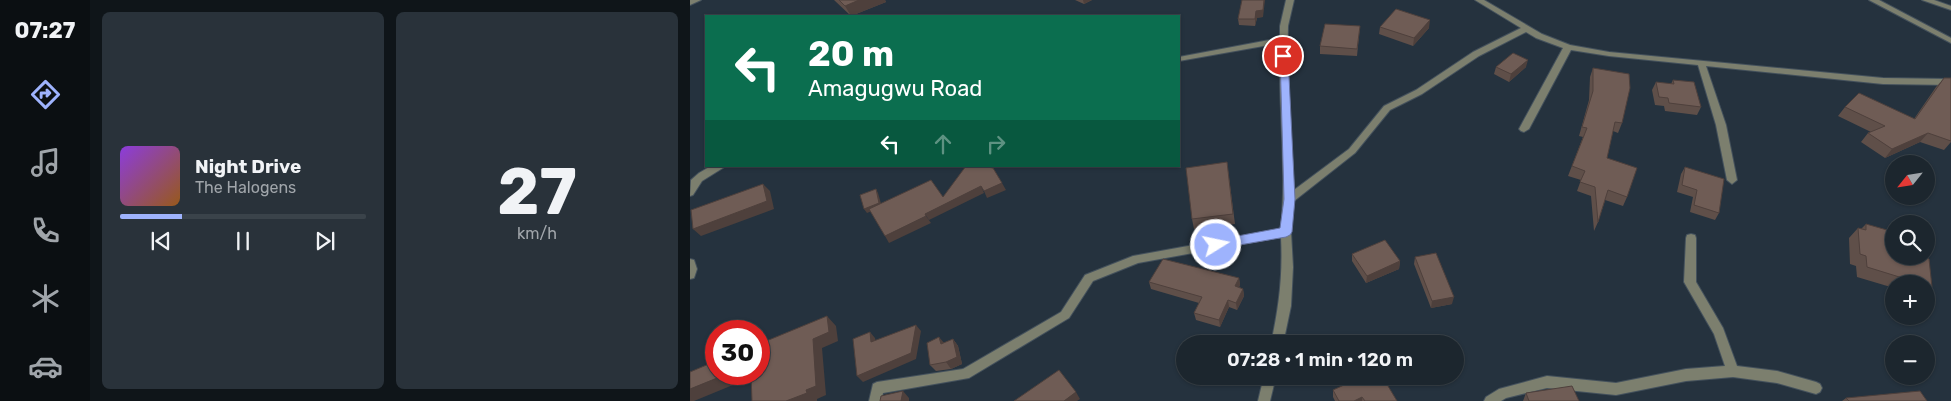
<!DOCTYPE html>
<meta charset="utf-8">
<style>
:root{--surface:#1c262e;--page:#29323a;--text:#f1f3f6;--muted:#a0a5aa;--line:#3a434a;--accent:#9eb3fd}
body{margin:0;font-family:Rubik,sans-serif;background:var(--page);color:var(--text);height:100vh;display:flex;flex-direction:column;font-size:19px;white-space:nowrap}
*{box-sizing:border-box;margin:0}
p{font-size:16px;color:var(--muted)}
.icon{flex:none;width:28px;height:28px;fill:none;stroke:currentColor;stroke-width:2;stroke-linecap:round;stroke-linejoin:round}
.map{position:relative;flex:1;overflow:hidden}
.sheet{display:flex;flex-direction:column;gap:12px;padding:12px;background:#0f1519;width:600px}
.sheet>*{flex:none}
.banner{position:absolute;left:15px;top:15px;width:475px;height:152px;border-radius:0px;box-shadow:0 1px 4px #0004,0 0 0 1px var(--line);background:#0b6e4f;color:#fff;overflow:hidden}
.needle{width:32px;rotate:240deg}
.tools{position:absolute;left:1195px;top:155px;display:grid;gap:10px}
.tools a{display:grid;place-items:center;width:50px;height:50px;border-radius:50%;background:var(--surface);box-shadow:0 1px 4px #0004,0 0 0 1px var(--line);font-size:25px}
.speed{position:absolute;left:15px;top:320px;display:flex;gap:10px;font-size:25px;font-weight:700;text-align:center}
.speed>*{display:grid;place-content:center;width:65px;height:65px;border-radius:50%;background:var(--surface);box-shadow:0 1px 4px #0004,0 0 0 1px var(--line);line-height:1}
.speed .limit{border:8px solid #d22;background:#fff;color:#111}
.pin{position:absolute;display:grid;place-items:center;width:42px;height:42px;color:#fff;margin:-21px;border:2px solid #fff;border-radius:50%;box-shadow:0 1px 5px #0007}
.me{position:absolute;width:55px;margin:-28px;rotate:80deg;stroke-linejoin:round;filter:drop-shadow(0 0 4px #0008)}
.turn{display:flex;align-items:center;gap:18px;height:105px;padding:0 20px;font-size:22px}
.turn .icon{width:65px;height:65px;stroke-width:2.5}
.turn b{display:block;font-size:35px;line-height:42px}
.lanes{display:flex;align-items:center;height:48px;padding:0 20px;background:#0003;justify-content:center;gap:25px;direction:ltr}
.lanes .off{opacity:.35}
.sheet .tile{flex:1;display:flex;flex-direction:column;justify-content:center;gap:8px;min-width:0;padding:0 18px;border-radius:8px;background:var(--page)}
.sheet .dial{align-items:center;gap:0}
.dial b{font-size:65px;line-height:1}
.song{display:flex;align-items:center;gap:15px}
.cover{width:60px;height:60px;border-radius:8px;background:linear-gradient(135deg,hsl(270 70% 55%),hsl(30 70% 35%))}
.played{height:5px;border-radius:2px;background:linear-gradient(90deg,var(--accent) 25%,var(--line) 25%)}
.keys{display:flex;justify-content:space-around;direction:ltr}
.sheet .tiles{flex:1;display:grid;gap:12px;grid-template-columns:repeat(2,1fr)}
.trip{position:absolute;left:486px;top:335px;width:288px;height:50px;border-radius:25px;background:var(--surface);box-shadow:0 1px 4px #0004,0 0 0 1px var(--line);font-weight:600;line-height:50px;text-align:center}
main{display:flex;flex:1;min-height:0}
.tab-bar{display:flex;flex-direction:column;width:90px;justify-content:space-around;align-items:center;background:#0b0f12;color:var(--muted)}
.tab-bar .icon{width:35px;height:35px}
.tab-bar .current{color:var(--accent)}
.tab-bar b{font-size:22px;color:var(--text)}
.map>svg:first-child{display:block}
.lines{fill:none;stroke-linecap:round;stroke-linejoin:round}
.minor-casing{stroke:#44515c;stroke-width:2}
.minor{fill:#7c7f6e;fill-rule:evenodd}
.wall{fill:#5f4f49}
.shaded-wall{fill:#4e403c}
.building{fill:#6f5c55;stroke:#4e403c}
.route{fill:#9eb3fd;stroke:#6774a4}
</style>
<main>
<nav class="tab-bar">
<b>07:27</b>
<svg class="icon current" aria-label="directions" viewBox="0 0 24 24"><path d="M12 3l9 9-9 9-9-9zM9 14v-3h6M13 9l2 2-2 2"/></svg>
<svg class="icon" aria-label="music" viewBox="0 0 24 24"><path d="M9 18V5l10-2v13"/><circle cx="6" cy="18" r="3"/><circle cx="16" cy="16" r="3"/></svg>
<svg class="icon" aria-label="phone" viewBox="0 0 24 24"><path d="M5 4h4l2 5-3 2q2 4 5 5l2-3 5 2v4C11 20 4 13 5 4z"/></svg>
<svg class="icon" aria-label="climate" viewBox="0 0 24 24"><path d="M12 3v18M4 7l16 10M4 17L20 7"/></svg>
<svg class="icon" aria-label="car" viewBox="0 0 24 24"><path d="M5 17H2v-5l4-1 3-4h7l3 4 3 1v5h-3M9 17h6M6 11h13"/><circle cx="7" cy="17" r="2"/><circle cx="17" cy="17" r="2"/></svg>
</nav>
<section class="sheet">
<div class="tiles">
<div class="tile">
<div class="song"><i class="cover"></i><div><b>Night Drive</b><p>The Halogens</p></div></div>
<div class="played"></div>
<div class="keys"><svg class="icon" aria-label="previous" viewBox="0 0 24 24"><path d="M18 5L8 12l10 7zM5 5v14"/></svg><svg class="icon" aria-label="pause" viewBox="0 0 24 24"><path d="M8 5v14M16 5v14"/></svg><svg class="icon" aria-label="next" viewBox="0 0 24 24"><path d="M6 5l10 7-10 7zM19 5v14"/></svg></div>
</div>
<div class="tile dial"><b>27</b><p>km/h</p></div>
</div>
</section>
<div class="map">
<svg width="1261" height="401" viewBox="0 0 1261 401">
<rect width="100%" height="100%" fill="#25323e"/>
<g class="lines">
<defs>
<path id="minor" d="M0 0H11L0 5Z
M596 0H604L598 26 597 73 604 190 659 149 694 106 726 90 783 52 831 28 785 0H794L852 34 880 45 919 52 1193 78 1261 79V85L1193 84 1016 66 1036 125 1047 180 1042 184 1037 180 1026 125 1008 65 919 56 881 50 839 129 834 132 831 131 829 129 873 48 846 38 836 32 789 56 732 94 700 110 665 153 604 201 601 232 603 267 601 306 593 344H581C589 306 593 276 591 237L448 263 403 281 379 318 279 378 193 393 191 401H179L183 384 187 382 273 369 371 312 395 275 443 256 591 229C597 167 588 105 590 43L489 61V57L590 38V26Z
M1179 0H1189L1261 38V43Z
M1232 0H1244L1261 6V10Z
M21 166H36L12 181 3 195 0 196 1 180 9 173Z
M1001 234 1005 235 1006 238V282L1033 328 1047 366 1087 371 1126 382 1130 384 1132 388 1130 392 1126 394 1087 383 1043 377 996 381 926 395 857 388 816 398 811 401H794L796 397 809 389 857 376 926 383 996 369 1035 366 1024 334 994 282 996 238 997 235Z
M0 259 4 260 7 269 4 278 0 279Z
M574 376H586L580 401H568Z"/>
</defs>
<use href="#minor" class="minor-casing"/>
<use href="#minor" class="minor"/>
</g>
<path class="wall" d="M144 0H195L196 2 161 16Z
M385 0H402L394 4Z
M573 17 567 18 565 26 549 25 548 19Z
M670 26 667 56 630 54V46Z
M690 27 739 28 723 46 689 34Z
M806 67H836L819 82 804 74Z
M903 68 932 123 928 133 923 131 917 158 937 197 933 206 915 200 908 222 904 231 901 196 887 191 891 180 878 176 893 137 889 136 899 100 900 77Z
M1254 78H1261V142L1254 150 1230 142 1195 158 1171 142 1178 133 1181 132 1148 116 1155 107 1224 119 1246 87Z
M983 80 1011 107 1007 115 975 111 974 106 965 105 962 90 966 82 981 84Z
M537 162 545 224 504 229 502 219Z
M995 167 1029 213 1025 220 1000 212 1003 197 987 192 991 174Z
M1176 224 1242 287 1236 292V284H1204V288L1167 277 1166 266 1160 264 1159 238 1168 228 1171 229Z
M662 254 710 261 709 269 676 283 662 261Z
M725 257 762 304 741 308 724 264Z
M549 278 550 285 549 287 553 289 554 296 547 310 539 307 530 327 506 320 504 313 509 303 461 289 459 282Z
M263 339 268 346 272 364 261 369 246 371 240 365 254 343Z
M643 390 707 401H645L643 397Z
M836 393 889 401H833Z
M1156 398 1237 401H1152Z"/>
<path class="shaded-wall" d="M169 0H195L196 2 161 16 155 6Z
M393 0H402L394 4Z
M574 0H575L573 17 567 18 565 26V19L566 11Z
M740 20 739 28 723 46 724 38Z
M838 60 836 67 819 82 821 74Z
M1238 133 1230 142 1195 158 1202 149Z
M312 183 316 190 297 198 294 191Z
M73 184 80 191 84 209 11 236 3 229Z
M291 186 294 193 239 220 235 214Z
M186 189 188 193 192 207 177 213 174 209Z
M236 216 241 223 199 243 195 236Z
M710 261 709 269 676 283 677 276Z
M549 278 550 285 546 294 545 286Z
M553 289 554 296 547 310 546 303Z
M764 297 762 304 741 308 742 301Z
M538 300 539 307 530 327 529 320Z
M137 316 146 326 148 341 132 348 136 395 127 399V401H96L116 390 123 339Z
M226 325 231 331 226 359 173 382 167 376Z
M180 332 185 338 187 348 181 342Z
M249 337 255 344H251Z
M263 339 268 346 272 364 261 369 256 362Z
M72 373 4 401H0V389L37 374H69Z
M213 391 219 398V401H211Z
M386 392 390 399 387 401H374Z
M672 397V401H664Z"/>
<path class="building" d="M149 0H169L155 6Z
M552 0H574L573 10 566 11 565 19H548Z
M706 9 740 20 724 38 690 27Z
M635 24 670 26 667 49 630 46Z
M823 53 838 60 821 74 806 67Z
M903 68 939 74 940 88 932 123 925 122 917 158 947 168 937 197 918 190 908 222 905 187 890 182 895 171 882 166 897 128 892 127 903 91Z
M1254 78H1261V141L1238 133 1202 149 1178 133 1195 126 1155 107 1169 93 1225 119Z
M983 80 1004 82 1011 107 979 103 978 98 969 97 966 82 984 84Z
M537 162 543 214 502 219 496 168Z
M276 166H292L303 168 312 183 294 191 291 186 235 214 236 216 195 236 179 209 241 180 253 197Z
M995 167 1034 179 1029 213 1004 205 1007 190 992 185Z
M73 184 77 201 3 229 1 210Z
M186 189 189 203 174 209 170 195Z
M1176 224 1204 232V256H1236L1239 259 1242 287 1236 285V284H1232L1177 267 1176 256 1170 254 1168 228 1176 230Z
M695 240 710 261 677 276 662 254Z
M746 253 764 297 742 301 725 257Z
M473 259 549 278 545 286 553 289 546 303 538 300 529 320 504 313 512 297 459 282Z
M137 316 139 332 123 339 126 386 116 390 117 393 96 401H62L61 374H69V344Z
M226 325 221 353 167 376 163 339 180 332 181 342Z
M249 337 251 344 263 339 267 357 256 362 240 365 237 343Z
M26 361V374H37L0 389V372Z
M369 370 386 392 374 401H324Z
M674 376H692L707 401H675L672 397 664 401H649L643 390Z
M882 386 889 401H839L836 393Z
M213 391 211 401H190L191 396Z
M1230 391 1237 401H1159L1156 398Z"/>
<path class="route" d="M590 54H596L598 56 605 199 602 232 600 235 596 237 526 249 521 248 519 245 521 241 526 240 590 228 594 199Z"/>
</svg>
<div class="tools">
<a><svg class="needle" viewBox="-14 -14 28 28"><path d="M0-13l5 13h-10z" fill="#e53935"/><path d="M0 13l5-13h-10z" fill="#a0a5aa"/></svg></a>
<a><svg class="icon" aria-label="search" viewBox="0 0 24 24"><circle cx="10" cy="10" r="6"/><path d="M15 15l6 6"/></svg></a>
<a>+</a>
<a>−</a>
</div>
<div class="speed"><div class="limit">30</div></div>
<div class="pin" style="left:593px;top:56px;background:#d93025"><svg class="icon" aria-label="arrive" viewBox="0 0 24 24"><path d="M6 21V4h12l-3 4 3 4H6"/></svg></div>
<svg class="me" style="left:526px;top:245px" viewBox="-20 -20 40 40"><circle r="17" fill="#9eb3fd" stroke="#fff" stroke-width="3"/><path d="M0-11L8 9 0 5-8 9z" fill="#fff"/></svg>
<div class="trip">07:28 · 1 min · 120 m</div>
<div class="banner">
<div class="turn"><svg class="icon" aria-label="left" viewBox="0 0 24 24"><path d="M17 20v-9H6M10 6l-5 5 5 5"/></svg><div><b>20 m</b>Amagugwu Road</div></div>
<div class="lanes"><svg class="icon" aria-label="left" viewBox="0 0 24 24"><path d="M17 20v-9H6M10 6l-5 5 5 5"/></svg><svg class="icon off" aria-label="ahead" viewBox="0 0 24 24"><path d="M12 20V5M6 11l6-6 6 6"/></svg><svg class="icon off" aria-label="right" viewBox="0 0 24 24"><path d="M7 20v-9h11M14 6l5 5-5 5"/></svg></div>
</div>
</div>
</main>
